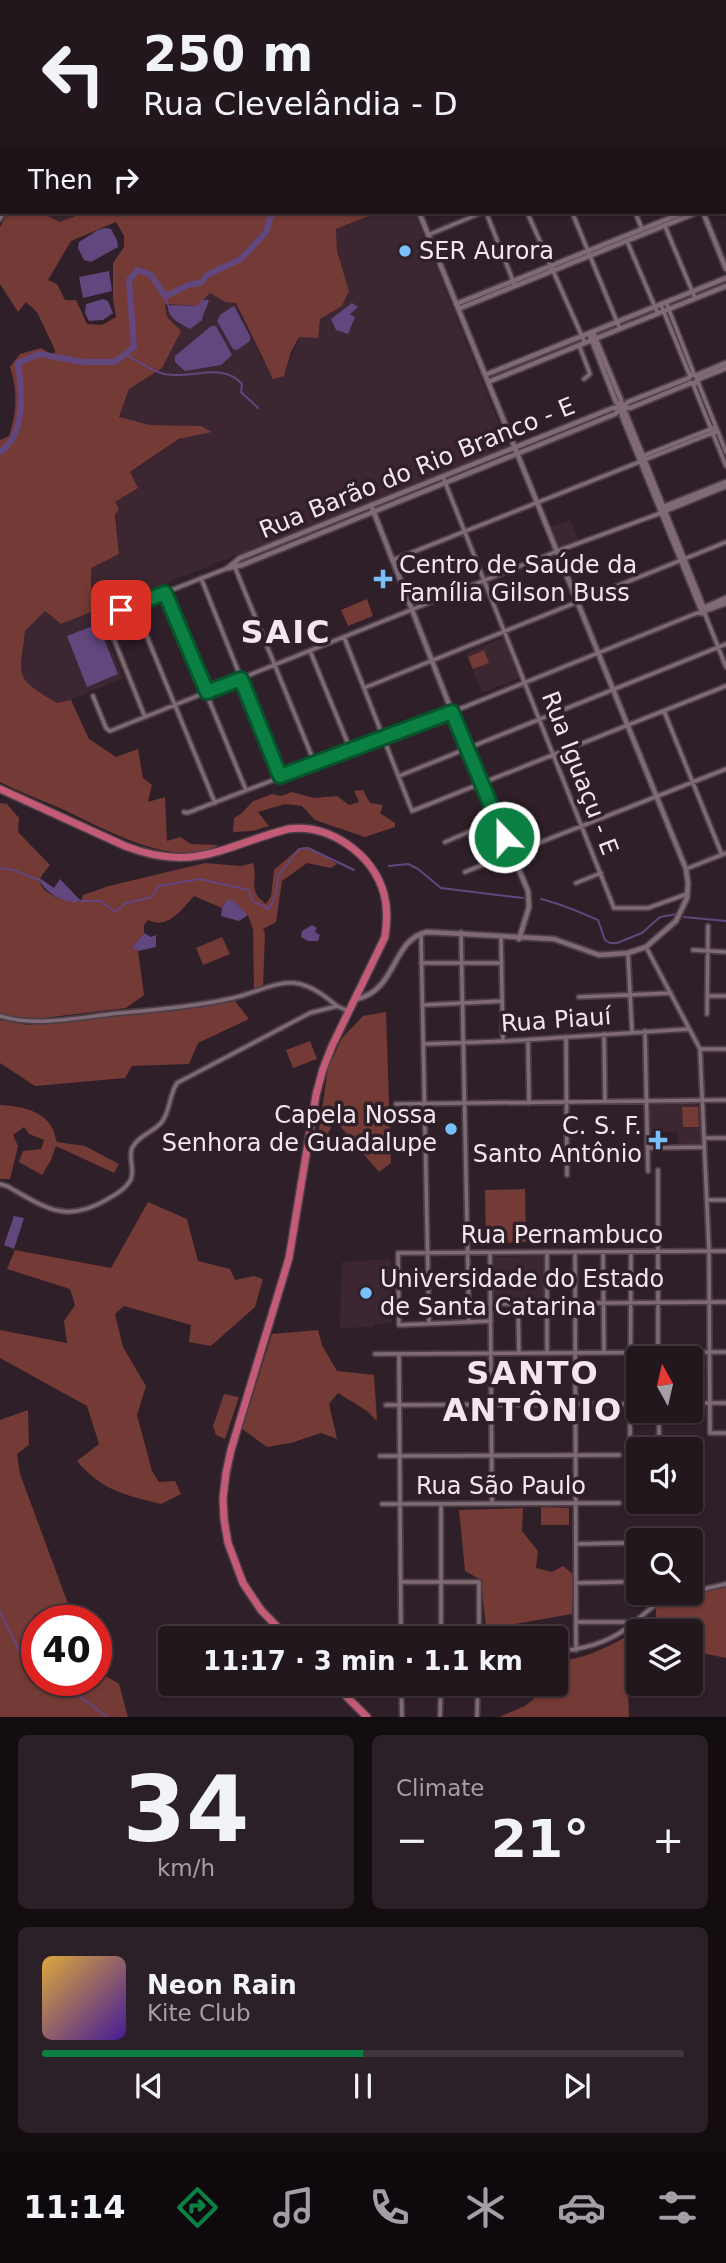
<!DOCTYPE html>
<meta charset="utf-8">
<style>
:root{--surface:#23171e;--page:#2b2027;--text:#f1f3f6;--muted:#a39fa4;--line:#40363c;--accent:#0b8043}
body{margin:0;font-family:"DejaVu Sans",sans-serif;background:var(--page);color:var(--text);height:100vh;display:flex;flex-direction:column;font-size:26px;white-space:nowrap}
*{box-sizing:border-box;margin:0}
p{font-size:23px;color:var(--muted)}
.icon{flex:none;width:38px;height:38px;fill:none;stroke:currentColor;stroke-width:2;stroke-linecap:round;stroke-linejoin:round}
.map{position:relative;height:1717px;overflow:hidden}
.panel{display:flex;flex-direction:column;gap:18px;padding:18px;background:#130d10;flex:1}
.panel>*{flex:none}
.guide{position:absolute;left:0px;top:0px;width:726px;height:214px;box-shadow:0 2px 5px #0004,0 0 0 2px var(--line);background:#23171e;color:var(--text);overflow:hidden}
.needle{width:46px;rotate:352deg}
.tools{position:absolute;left:626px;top:1346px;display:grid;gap:14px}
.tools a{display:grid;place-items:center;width:77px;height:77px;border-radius:7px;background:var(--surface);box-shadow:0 2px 5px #0004,0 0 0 2px var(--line);font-size:35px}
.speed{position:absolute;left:21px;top:1605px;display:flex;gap:14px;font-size:35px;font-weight:700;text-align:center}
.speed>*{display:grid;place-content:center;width:91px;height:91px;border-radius:50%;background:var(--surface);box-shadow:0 2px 5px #0004,0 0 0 2px var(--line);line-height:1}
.speed .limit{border:10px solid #d22;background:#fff;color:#111}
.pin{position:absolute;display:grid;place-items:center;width:60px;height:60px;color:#fff;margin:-30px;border-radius:14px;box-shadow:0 4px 10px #0006}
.me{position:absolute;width:77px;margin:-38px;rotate:338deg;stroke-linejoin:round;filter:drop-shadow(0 0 5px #0008)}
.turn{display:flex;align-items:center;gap:24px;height:147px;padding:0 28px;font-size:32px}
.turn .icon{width:91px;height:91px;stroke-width:2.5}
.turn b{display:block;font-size:49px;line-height:60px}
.then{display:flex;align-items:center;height:66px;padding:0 28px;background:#0003;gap:14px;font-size:26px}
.big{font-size:52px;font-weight:700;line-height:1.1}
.panel .tile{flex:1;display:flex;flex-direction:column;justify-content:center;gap:10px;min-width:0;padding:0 24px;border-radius:10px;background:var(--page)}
.panel .dial{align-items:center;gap:0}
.dial b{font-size:91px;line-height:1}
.song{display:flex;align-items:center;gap:21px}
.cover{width:84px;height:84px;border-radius:10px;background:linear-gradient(135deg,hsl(40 70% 55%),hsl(260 70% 35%))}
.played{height:7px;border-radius:4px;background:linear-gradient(90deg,var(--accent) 50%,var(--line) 50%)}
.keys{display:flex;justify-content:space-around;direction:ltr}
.heat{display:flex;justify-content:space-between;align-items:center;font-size:38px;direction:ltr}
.panel .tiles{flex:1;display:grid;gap:18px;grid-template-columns:1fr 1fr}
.tile:last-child{grid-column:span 2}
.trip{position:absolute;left:158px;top:1626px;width:410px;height:70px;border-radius:7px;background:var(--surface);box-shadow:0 2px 5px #0004,0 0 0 2px var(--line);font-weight:700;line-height:70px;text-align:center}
.menu{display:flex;height:112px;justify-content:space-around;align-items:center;background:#0e090c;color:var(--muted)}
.menu .icon{width:49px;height:49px}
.menu .active{color:var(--accent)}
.menu b{font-size:32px;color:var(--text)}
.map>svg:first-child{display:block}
.built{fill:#3c2632}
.green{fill:#743a35;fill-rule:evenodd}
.water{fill:#62477f}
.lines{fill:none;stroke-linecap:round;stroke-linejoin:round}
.stream{stroke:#62477f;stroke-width:2}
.river{stroke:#62477f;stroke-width:6}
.street-casing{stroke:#4c3e46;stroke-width:7}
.secondary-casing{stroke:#4c3e46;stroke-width:8}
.primary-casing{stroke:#4c3e46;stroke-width:10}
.highway-casing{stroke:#4c3e46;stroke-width:10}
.street{stroke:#7e6974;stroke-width:3.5}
.secondary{stroke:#7e6974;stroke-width:4.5}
.primary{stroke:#a76075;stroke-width:6}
.highway{stroke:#c35a76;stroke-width:7}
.route-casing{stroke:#07532c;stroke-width:18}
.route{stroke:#0b8043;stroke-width:12}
.poi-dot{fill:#79bff8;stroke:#2f1f28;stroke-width:2.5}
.labels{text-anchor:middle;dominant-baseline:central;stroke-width:7;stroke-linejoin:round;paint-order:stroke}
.poi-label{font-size:24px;fill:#f3e7ed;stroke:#2f1f28;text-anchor:start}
.street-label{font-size:24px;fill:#f3e7ed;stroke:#2f1f28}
.district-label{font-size:32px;font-weight:bold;letter-spacing:2px;fill:#f3e7ed;stroke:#2f1f28}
</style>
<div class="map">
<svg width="726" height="1717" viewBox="0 0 726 1717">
<rect width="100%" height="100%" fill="#2f1f28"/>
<path class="built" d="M40 212H84L60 222Z
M371 212H414L508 446 97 611 123 678 71 700 57 703 26 684 21 675 25 631 45 611 61 624 91 612V568L119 554 115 502 130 473 201 426 150 425 119 418 129 389 162 368 167 317 165 304 197 306 210 293 225 302 236 303 263 362 284 376 299 337 320 318 342 306 349 292 337 251 336 229 371 215Z
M570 520 579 541 560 549 551 527Z
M503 638 519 678 482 693 466 653Z
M701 1101 702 1145 678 1146 677 1132H648V1102Z
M545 1256 546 1301 493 1302V1257Z
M391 1259 392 1323 374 1324V1327L340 1328 342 1262Z"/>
<path class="green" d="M8 212H40L60 222 85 212H371V215L336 229 337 251 349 291 342 306 320 319 318 338 299 337 291 352 284 376 273 379 236 303 225 302 210 293 197 306 165 304 167 317 181 331 162 368 129 389 119 417 150 425 201 426 212 432 179 439 130 472 138 488 115 502 119 509 115 515 119 554 91 568V612L61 624 45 611 25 631C20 680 13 676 57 703L71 700 89 739 116 757 138 749 143 778 152 785 148 802 165 797 167 841 180 837 191 844 218 845C174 872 97 824 55 806 36 798 18 791 0 782V440L9 436C17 411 18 392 10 367L20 354 41 348 54 356 55 350 37 312 26 302 18 312 0 284V227ZM116 222 124 236V247L113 263V299L116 317 102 325 87 324 76 300H65L57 284 48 280 71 241Z
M367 599 373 616 348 626 341 610Z
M484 650 489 663 473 669 468 657Z
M363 790 370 803 383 805 380 813 395 823V827L365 837 315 820 302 806 285 804 258 812 269 826 252 831 233 832 234 818 242 813 253 801 272 794 281 796 292 792 314 798 337 796 349 805 359 802 354 791Z
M0 803 7 804 19 818 18 832 50 865C47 869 41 875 40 880 37 892 72 906 81 901L83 895 109 886 205 863 241 866 253 863C259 882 246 889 266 904L271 896 274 870 298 849 304 847 313 849 337 864 331 868 307 863 282 881 276 922 263 929 265 933 263 987 254 990 253 929 248 915 226 901 222 908 194 896C181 910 168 930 148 920L144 925V933L132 948 138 951 144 995 126 1008 35 1019 6 1016 0 1012Z
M222 937 230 954 203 965 196 948Z
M235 1001 249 1019 198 1043 189 1064 132 1066 125 1078 35 1086 0 1063V1020L28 1025Z
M386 1012 391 1163 379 1172 340 1126 333 1124 324 1141 317 1142 328 1068 342 1038 363 1016Z
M310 1041 317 1059 293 1068 286 1050Z
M0 1105C17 1106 41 1109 51 1126 54 1130 55 1137 57 1142L85 1146 119 1164 114 1173 56 1146 51 1160 42 1175 19 1162 23 1151 41 1149 44 1140 29 1134 24 1127 13 1135 18 1146 10 1179H0Z
M682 1107H698L699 1127H683Z
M525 1189 526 1242 486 1243 485 1190Z
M148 1202 187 1219 198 1261 230 1269 235 1280 254 1276 263 1279 255 1307 211 1346 189 1342 191 1325 124 1306 115 1314 123 1347 146 1386 137 1415 152 1471 159 1482 175 1481 181 1494 161 1504C125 1495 101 1490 77 1461L99 1444 87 1406 0 1358V1330L67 1343 64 1321 75 1305 70 1289 7 1269 15 1250 111 1268Z
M318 1330 322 1345 337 1371 374 1375 377 1421 367 1411 338 1393 329 1404 337 1439 321 1433 291 1443 267 1447 242 1429 272 1334Z
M224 1394 239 1397 225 1439 216 1435 213 1426Z
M28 1410 29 1445 17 1454 20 1474 74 1620H37V1680H96V1670L119 1684 128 1717H0V1420Z
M541 1507 569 1508V1525H541Z
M523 1508 522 1531 538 1551 536 1568 552 1572 563 1566 574 1575 572 1614 486 1629 481 1580 465 1571 459 1510Z
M726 1586V1658L702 1653 691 1646V1631L656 1629V1606L667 1599Z
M626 1637 629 1717H499L525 1706 534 1699 536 1684H555V1661C582 1660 603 1649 626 1637Z"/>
<path class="water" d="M105 228 111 229 117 240 118 247 91 262 84 260 78 248 79 242 98 230Z
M109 271 112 291 83 298 79 277Z
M103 299 108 301 113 313 103 320 89 321 85 313 86 304Z
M202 300H209C207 308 203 313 202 320L190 329C180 323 167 318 168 305L197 306Z
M352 303 358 307 350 314 355 317 348 334 336 330 331 319Z
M234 306 250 336V341L237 350 233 349 217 321 221 314Z
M211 326H216L232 355 221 365 185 371 175 362V356Z
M98 624 118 674 87 687 67 636Z
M41 879 54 888 60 879 81 901C68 906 45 893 39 880Z
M232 899 248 915 239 921 221 916 222 908 226 901Z
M312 925 317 928 315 932 320 935 318 941H308L301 937 302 931Z
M144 933 151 937 156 935V947L138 951 132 948Z
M14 1216 24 1218 14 1249 4 1245Z"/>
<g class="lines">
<path class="stream" d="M626 0 627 2
M387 2 388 0
M165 296 168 305
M125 354C137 361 150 370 164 374 191 380 222 361 242 384L241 392 258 408
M389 866 408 864 418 869 441 888 523 898
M0 868 13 870 39 880
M541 899C562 904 579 912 598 920L605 940 610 943H617L642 933 660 917 677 914
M81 901H101L115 912 126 903 152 897 159 886 199 879 249 890 252 901 269 909 276 895 278 876 299 849 308 848 354 870
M684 917 726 921
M0 1611 19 1650 37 1664
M58 1680 107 1717"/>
<path class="river" d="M0 452C26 435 22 391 18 363L39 354 83 362H115L134 347 129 280 138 270 151 275 165 296C180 291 185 283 201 283L207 275 241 259 266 232 272 212"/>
<defs>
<path id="street" d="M104 0 107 2
M355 0 358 2
M401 0 402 2
M443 0 444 2
M483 0 484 2
M659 0 660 2
M31 2 32 0
M76 2 77 0
M120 2 121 0
M229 2 230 0
M275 2 276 0
M319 2 320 0
M365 2 366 0
M590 2 594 0
M0 5 2 6
M0 58 2 55
M0 71 2 72
M724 113 726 112
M724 118 726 117
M0 209 2 210
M486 212 515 286
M527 212 585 343
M572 212 620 329
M635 212 642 229
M0 219 4 212
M665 226 695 298
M428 235 481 213 488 212
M627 241 658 314
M666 302 694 374
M661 305 690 376
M579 345 590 374 584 379
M698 382 726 452
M693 384 726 466
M643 456 716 427
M443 477 614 908H648L687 894
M393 560 717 431
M234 565 315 764
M201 578 280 776
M165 593 246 790
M134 605 215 803
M705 614 726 667
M344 637 412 811 726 686
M310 651 351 751
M364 688 726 542
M93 696 106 728 110 731 560 550 661 513
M664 711 722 855
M145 717 107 622V615L228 568
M399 776 726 644
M184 812 187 813 452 712 697 613 705 614
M445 842 497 820
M686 869 726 853
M465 872 726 769
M576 883 601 873
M461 932 469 1322
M421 934 429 1324
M501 938 503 1041
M646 947 700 1049 709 1251 710 1433H726
M693 950 726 952
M628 953 632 1031
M421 963H502
M707 996H726
M579 997 671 993
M424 1005 502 1001
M707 1014 708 926
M0 1016C35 1027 75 1018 111 1014 152 1010 193 1007 233 998 253 994 275 981 295 983 311 985 325 996 337 1006
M645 1031 648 1171
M604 1034 605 1101
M566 1037 567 1175
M528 1040 529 1103
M425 1044 508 1041 689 1029
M700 1049H726
M396 1104 726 1100
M704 1138H726
M648 1148 704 1147
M658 1170V1358
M0 1184 7 1186C44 1207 65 1224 106 1200 115 1195 126 1189 131 1179 135 1169 128 1158 132 1148 138 1136 153 1132 161 1123 170 1113 169 1095 177 1083L310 1013 337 1006 348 1011
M708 1200H726
M575 1252 576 1650
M603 1252 604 1353
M490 1253 492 1504
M518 1303 519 1353
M490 1304 726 1302
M491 1321 399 1325 398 1253 726 1251
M547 1353V1252
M375 1354 726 1352
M399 1354 401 1638
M691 1403H726
M386 1405 639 1404
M659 1410V1446
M630 1446 631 1252
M380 1456 619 1455
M382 1504 619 1503
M441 1504V1638
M576 1544 624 1543
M401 1582H479V1638
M576 1583 622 1582
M691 1592 726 1584
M576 1622H624
M493 1631 534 1630 536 1638
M515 1631V1638
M555 1651C580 1650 607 1643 627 1628 654 1608 651 1601 688 1592
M401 1684 402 1717
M537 1689V1685L545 1684
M440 1717 441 1684
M477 1717 478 1684"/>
<path id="secondary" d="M238 0 242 2
M618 0V2
M183 2 184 0
M724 26H726
M724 32 726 31
M0 138 2 139
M724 196 726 195
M724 201H726
M703 212 726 269
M456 304 685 212
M458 309 698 212
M593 332 621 400 622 408 626 414 705 611
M589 333 616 402 622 408V416L702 612 726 603
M485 375 726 278
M697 375 726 363
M699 379 726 368
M488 382 726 286
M371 505 452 712 528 891 529 907 519 939
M663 507 726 482
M665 511 726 486
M228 568 242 565 615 414 622 408H630L691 383H696L698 377 692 374 689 378 628 402 622 408H613L240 558 228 568
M701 609 726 598
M357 999C398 989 391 940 427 932L554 939 599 955 628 953 646 947 676 921 687 898 688 884 686 869 419 212"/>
<path id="primary" d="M695 0 696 2
M700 0 701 2
M724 60 726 64
M724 73 726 77"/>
<path id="highway" d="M0 789 125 846C195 873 223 846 288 829 329 823 373 854 384 894 388 909 387 922 385 937L332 1046 323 1069 316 1095 289 1258 231 1450 226 1473 223 1498 224 1519 228 1543 243 1583 261 1610 288 1638
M334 1684 367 1717"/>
</defs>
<use href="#street" class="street-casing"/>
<use href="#secondary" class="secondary-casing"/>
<use href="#primary" class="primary-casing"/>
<use href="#highway" class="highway-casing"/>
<use href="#street" class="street"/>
<use href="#secondary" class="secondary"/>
<use href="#primary" class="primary"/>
<use href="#highway" class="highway"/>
</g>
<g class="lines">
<defs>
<path id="route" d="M121 610 165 593 207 692 241 679 280 776 452 712 504 837"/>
</defs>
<use href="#route" class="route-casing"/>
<use href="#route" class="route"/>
</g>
<g class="poi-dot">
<circle cx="405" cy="251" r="7"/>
<path d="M379.5 568.5h7v7h7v7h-7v7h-7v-7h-7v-7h7z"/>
<circle cx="451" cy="1129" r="7"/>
<path d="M654.5 1129.5h7v7h7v7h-7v7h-7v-7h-7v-7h7z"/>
<circle cx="366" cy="1293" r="7"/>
</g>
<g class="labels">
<g class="poi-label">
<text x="419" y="251">SER Aurora</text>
<text x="399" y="565">Centro de Saúde da<tspan x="399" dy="28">Família Gilson Buss</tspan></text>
<text x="437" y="1115" text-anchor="end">Capela Nossa<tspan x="437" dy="28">Senhora de Guadalupe</tspan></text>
<text x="642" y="1126" text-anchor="end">C. S. F.<tspan x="642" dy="28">Santo Antônio</tspan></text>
<text x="380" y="1279">Universidade do Estado<tspan x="380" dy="28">de Santa Catarina</tspan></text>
</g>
<g class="street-label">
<text transform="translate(417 468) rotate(-22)">Rua Barão do Rio Branco - E</text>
<text transform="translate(580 773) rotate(69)">Rua Iguaçu - E</text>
<text transform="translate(556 1020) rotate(-4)">Rua Piauí</text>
<text x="562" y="1235">Rua Pernambuco</text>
<text x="501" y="1486">Rua São Paulo</text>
</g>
<g class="district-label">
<text x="286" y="632">SAIC</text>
<text x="533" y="1373">SANTO<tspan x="533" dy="37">ANTÔNIO</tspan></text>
</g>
</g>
</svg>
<div class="tools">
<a><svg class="needle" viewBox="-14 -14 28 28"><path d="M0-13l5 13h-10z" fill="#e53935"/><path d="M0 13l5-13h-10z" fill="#a39fa4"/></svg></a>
<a><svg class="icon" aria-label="sound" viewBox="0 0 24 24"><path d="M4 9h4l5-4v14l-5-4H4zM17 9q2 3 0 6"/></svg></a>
<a><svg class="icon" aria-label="search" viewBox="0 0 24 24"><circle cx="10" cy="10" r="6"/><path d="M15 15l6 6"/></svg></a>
<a><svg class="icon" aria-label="layers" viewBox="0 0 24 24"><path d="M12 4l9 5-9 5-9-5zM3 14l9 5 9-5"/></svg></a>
</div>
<div class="speed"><div class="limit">40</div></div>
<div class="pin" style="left:121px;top:610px;background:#d93025"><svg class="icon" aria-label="arrive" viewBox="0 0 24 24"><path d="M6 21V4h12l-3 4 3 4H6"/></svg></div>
<svg class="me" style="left:504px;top:837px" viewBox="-20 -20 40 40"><circle r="17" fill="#0b8043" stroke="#fff" stroke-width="3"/><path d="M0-11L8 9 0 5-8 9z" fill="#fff"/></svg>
<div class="trip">11:17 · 3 min · 1.1 km</div>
<div class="guide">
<div class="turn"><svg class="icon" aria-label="left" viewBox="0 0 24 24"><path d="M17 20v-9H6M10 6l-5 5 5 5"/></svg><div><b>250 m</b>Rua Clevelândia - D</div></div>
<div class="then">Then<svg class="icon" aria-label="right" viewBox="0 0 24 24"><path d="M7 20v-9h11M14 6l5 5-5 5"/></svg></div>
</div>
</div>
<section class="panel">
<div class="tiles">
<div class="tile dial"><b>34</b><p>km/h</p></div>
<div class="tile"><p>Climate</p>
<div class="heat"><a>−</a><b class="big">21°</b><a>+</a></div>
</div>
<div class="tile">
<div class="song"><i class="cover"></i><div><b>Neon Rain</b><p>Kite Club</p></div></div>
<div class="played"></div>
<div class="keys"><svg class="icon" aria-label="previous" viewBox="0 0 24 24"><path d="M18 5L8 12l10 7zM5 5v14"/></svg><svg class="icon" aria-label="pause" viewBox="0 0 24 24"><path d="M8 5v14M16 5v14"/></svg><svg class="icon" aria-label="next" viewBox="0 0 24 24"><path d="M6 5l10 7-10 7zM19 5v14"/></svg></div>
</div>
</div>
</section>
<nav class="menu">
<b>11:14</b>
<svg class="icon active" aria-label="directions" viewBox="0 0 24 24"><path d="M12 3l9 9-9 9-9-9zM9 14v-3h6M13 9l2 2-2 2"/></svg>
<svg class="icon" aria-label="music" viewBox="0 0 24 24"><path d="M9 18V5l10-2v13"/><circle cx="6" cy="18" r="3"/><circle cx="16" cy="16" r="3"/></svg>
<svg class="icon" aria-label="phone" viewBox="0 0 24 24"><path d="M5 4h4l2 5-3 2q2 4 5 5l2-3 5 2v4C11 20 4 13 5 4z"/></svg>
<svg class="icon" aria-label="climate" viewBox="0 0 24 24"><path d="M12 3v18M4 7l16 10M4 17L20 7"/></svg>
<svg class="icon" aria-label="car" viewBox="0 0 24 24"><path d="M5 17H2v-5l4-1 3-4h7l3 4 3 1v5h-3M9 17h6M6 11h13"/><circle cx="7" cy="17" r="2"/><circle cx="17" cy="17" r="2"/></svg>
<svg class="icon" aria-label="filters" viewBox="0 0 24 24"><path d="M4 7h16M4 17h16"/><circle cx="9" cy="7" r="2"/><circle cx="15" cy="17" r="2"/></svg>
</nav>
